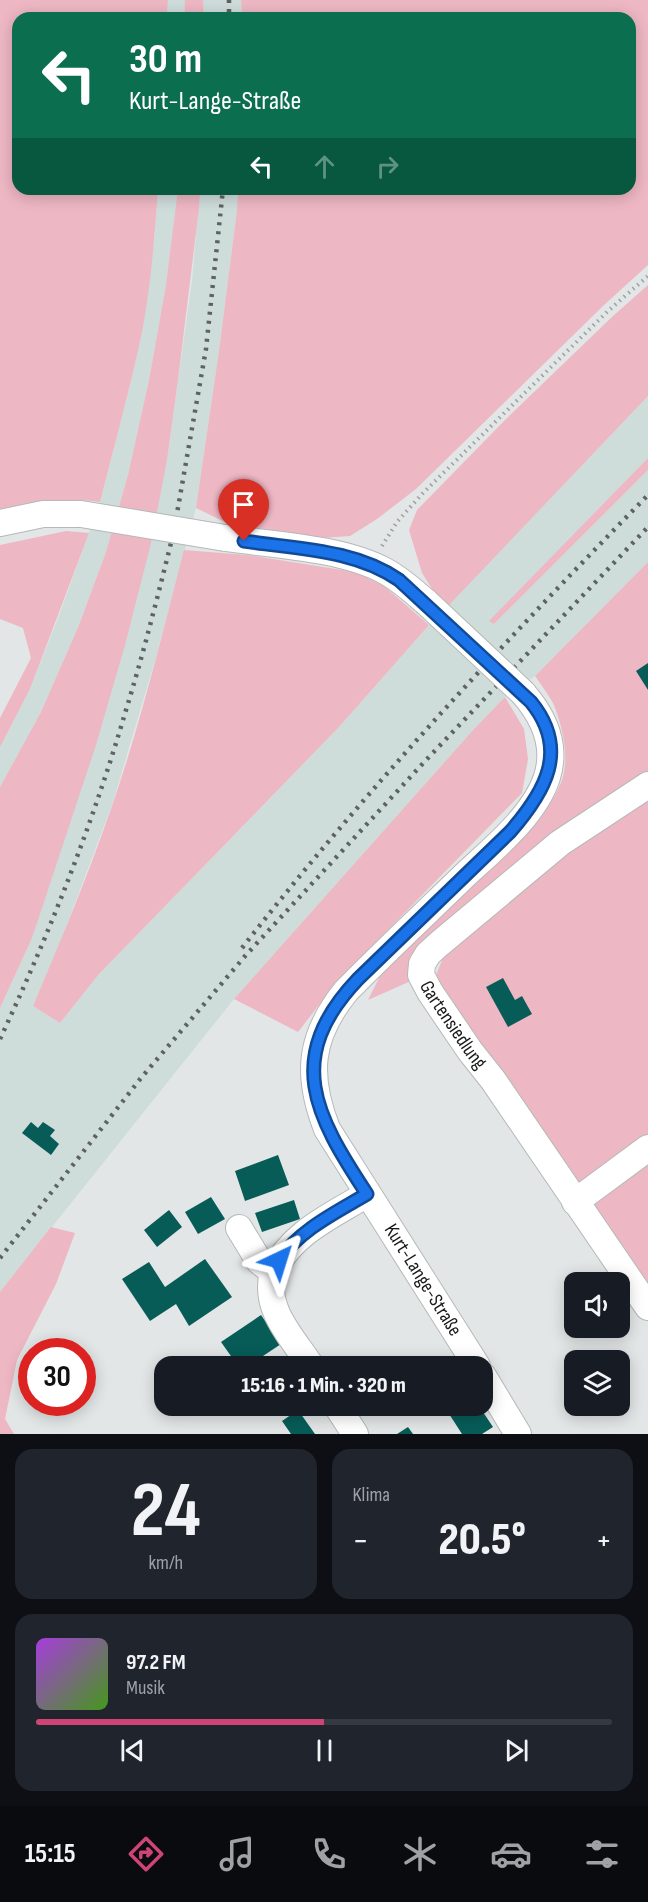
<!DOCTYPE html>
<html lang="de">
<meta charset="utf-8">
<style>
:root{--surface:#171b24;--page:#20242c;--text:#f1f3f6;--muted:#9ea1a6;--line:#363941;--accent:#d04475}
body{margin:0;font-family:"Sofia Sans Condensed",sans-serif;background:var(--page);color:var(--text);height:100vh;display:flex;flex-direction:column;font-size:22px;white-space:nowrap}
*{box-sizing:border-box;margin:0}
p{font-size:20px;color:var(--muted)}
.icon{flex:none;width:33px;height:33px;fill:none;stroke:currentColor;stroke-width:2;stroke-linecap:round;stroke-linejoin:round}
.map{position:relative;height:1434px;overflow:hidden}
.drawer{display:flex;flex-direction:column;gap:15px;padding:15px;background:#0d0f14;flex:1}
.drawer>*{flex:none}
.top-card{position:absolute;left:12px;top:12px;width:624px;height:183px;border-radius:18px;box-shadow:0 3px 15px #0003;background:#0b6e4f;color:#fff;overflow:hidden}
.controls{position:absolute;left:564px;top:1272px;display:grid;gap:12px}
.controls a{display:grid;place-items:center;width:66px;height:66px;border-radius:12px;background:var(--surface);box-shadow:0 3px 15px #0003;font-size:30px}
.speed{position:absolute;left:18px;top:1338px;display:flex;gap:12px;font-size:30px;font-weight:700;text-align:center}
.speed>*{display:grid;place-content:center;width:78px;height:78px;border-radius:50%;background:var(--surface);box-shadow:0 3px 15px #0003;line-height:1}
.speed .limit{border:9px solid #d22;background:#fff;color:#111}
.pin{position:absolute;display:grid;place-items:center;width:51px;height:51px;color:#fff;margin:-62px -26px;border-radius:50% 50% 50% 0;rotate:-45deg;box-shadow:0 0 6px #0007}
.pin .icon{rotate:45deg}
.me{position:absolute;width:66px;margin:-33px;rotate:41deg;stroke-linejoin:round;filter:drop-shadow(0 0 4px #0008)}
.turn{display:flex;align-items:center;gap:21px;height:126px;padding:0 18px;font-size:27px}
.turn .icon{width:78px;height:78px;stroke-width:2.5}
.turn b{display:block;font-size:42px;line-height:51px}
.lanes{display:flex;align-items:center;height:57px;padding:0 18px;background:#0003;justify-content:center;gap:30px;direction:ltr}
.lanes .off{opacity:.35}
.big{font-size:45px;font-weight:800;line-height:1.1}
.drawer .widget{flex:1;display:flex;flex-direction:column;justify-content:center;gap:9px;min-width:0;padding:0 21px;border-radius:18px;background:var(--page)}
.drawer .dial{align-items:center;gap:0}
.dial b{font-size:78px;line-height:1}
.song{display:flex;align-items:center;gap:18px}
.cover{width:72px;height:72px;border-radius:9px;background:linear-gradient(135deg,hsl(280 70% 55%),hsl(100 70% 35%))}
.played{height:6px;border-radius:3px;background:linear-gradient(90deg,var(--accent) 50%,var(--line) 50%)}
.keys{display:flex;justify-content:space-around;direction:ltr}
.heat{display:flex;justify-content:space-between;align-items:center;font-size:33px;direction:ltr}
.drawer .tiles{flex:1;display:grid;gap:15px;grid-template-columns:1fr 1fr}
.widget:last-child{grid-column:span 2}
.trip{position:absolute;left:154px;top:1356px;width:339px;height:60px;border-radius:18px;background:var(--surface);box-shadow:0 3px 15px #0003;font-weight:800;line-height:60px;text-align:center}
.menu{display:flex;height:96px;justify-content:space-around;align-items:center;background:#090b0e;color:var(--muted)}
.menu .icon{width:42px;height:42px}
.menu .active{color:var(--accent)}
.menu b{font-size:27px;color:var(--text)}
.map>svg:first-child{display:block}
.built{fill:#cedcda}
.green{fill:#eeb7c4}
.building{fill:#075c58}
.lines{fill:none;stroke-linecap:round;stroke-linejoin:round}
.street-casing{stroke:#b5b9b8;stroke-width:28}
.path{stroke:#9da0a0;stroke-width:4;stroke-dasharray:1.5 4.5;stroke-linecap:butt}
.street{stroke:#fff;stroke-width:26}
.rail{stroke:#5f6261;stroke-width:4.5;stroke-dasharray:3 6;stroke-linecap:butt}
.street-bridge-casing{stroke:#b5b9b8;stroke-width:28;stroke-linecap:butt}
.street-bridge{stroke:#fff;stroke-width:26}
.route-casing{stroke:#114b97;stroke-width:15}
.route{stroke:#1a73e8;stroke-width:10}
.labels{text-anchor:middle;dominant-baseline:central;stroke-width:6;stroke-linejoin:round;paint-order:stroke}
.street-label{font-size:20px;fill:#191b1a;stroke:#fff}
</style>
<div class="map">
<svg width="648" height="1434" viewBox="0 0 648 1434">
<rect width="100%" height="100%" fill="#e2e6e6"/>
<path class="built" d="M168 0H185L184 18H167Z
M203 0H241L242 18H204Z
M158 189H178L176 212 166 285 149 380 128 475 106 552 79 625 41 712 0 787V747L30 689 60 613 100 502 130 386 143 325 155 233Z
M200 189H238L237 210 219 351 196 508 156 657 112 805 58 948 33 1006 60 1023 99 974 339 727 429 625 648 396V458L490 621 494 624 648 470V562L535 676 505 697 474 729 234 999 0 1292V1008L32 938 167 460 192 281Z"/>
<path class="green" d="M0 0H168L167 18H18V189H158C155 235 151 281 143 327 131 386 115 443 100 502L83 500 0 513Z
M185 0H203L204 18H184Z
M241 0H648V265L603 306 416 489 377 519 350 536 322 538 227 523 196 508 219 351 237 210 238 189H630V18H242Z
M178 189H200L199 208 178 380 167 460 151 543 125 645 96 745 32 938 0 1008V787L41 712 79 625 106 552 128 475 149 380 166 285Z
M648 285V396L449 605 434 592 422 573 409 530 417 510 505 420 613 316Z
M648 458V470L494 624 489 621Z
M66 531 89 533 30 689 0 747V718L31 658 23 628 0 619V545Z
M184 550 247 555 355 572 384 586 429 625 339 727 99 974 60 1023 33 1006C61 940 89 873 112 806 141 722 162 635 184 550Z
M648 562V789L641 778 413 980 368 1000 384 968 528 831C539 817 553 802 560 785 571 761 563 727 553 703 548 694 541 685 535 676Z
M505 697 524 729 528 759 522 793 336 983 298 1032 234 999 474 729Z
M648 793V1295L458 1012 436 975 445 953 567 847Z
M51 1227 75 1233 56 1284 17 1360 5 1419 14 1434H0V1292Z"/>
<path class="building" d="M648 663V690L636 671Z
M503 978 515 1000 522 996 532 1014 508 1027 486 987Z
M31 1122 38 1128 43 1122 55 1130 50 1136 59 1144 51 1155 22 1133Z
M278 1155 289 1185 245 1201 235 1171Z
M211 1197 225 1219 198 1234 185 1212Z
M294 1200 300 1219 262 1232 255 1213Z
M169 1210 182 1227 157 1247 144 1230Z
M205 1259 232 1297 189 1326 176 1304 150 1321 122 1279 149 1262 165 1287Z
M261 1315 281 1344 260 1358 266 1366H238L221 1342Z
M267 1406H291L275 1416Z
M444 1406H479L493 1427 482 1434H462Z
M298 1410 315 1434H291L282 1421Z
M408 1427 413 1434H397Z"/>
<g class="lines">
<defs>
<g id="street">
<path d="M0 523 43 514H81"/>
<path d="M225 538C275 545 342 548 385 571 400 579 413 591 426 602"/>
<path id="s1" d="M648 785 560 843 439 944 428 954 422 964 421 975 430 992 470 1051 493 1080 648 1307"/>
<path d="M575 1202 648 1148"/>
<path d="M239 1228 259 1261 273 1272C292 1232 332 1216 367 1194"/>
<path d="M273 1272C263 1309 292 1337 311 1366"/>
<path d="M477 1366 327 1129C306 1075 309 1037 346 991 385 951 425 914 465 875 493 849 535 815 547 777 557 745 544 717 523 693"/>
<path d="M483 1376 518 1434"/>
<path d="M337 1406 355 1434"/>
</g>
</defs>
<use href="#street" class="street-casing"/>
<path class="path" d="M382 546 397 522 422 494 608 311 648 276"/>
<use href="#street" class="street"/>
<path class="rail" d="M229 0V18
M176 519 206 349 223 189
M242 948C367 788 506 640 648 495
M0 1039C50 932 93 823 126 710 143 655 157 599 171 543
M0 1258 141 1078 246 955 427 759 648 527"/>
<defs>
<path id="street-bridge" d="M81 514 225 538
M426 602 523 693"/>
</defs>
<use href="#street-bridge" class="street-bridge-casing"/>
<use href="#street-bridge" class="street-bridge"/>
</g>
<g class="lines">
<defs>
<path id="route" d="M244 541C296 549 354 549 399 580L531 702C570 750 545 792 510 832L358 979C283 1058 315 1115 367 1194 335 1213 301 1229 279 1260"/>
</defs>
<use href="#route" class="route-casing"/>
<use href="#route" class="route"/>
</g>
<g class="labels">
<g class="street-label">
<text stroke="none"><textPath href="#s1" startOffset="360">Gartensiedlung</textPath></text>
<text transform="translate(423 1280) rotate(58)">Kurt-Lange-Straße</text>
</g>
</g>
</svg>
<div class="controls">
<a><svg class="icon" aria-label="sound" viewBox="0 0 24 24"><path d="M4 9h4l5-4v14l-5-4H4zM17 9q2 3 0 6"/></svg></a>
<a><svg class="icon" aria-label="layers" viewBox="0 0 24 24"><path d="M12 4l9 5-9 5-9-5zM3 14l9 5 9-5"/></svg></a>
</div>
<div class="speed"><div class="limit">30</div></div>
<div class="pin" style="left:244px;top:541px;background:#d93025"><svg class="icon" aria-label="arrive" viewBox="0 0 24 24"><path d="M6 21V4h12l-3 4 3 4H6"/></svg></div>
<svg class="me" style="left:279px;top:1260px" viewBox="-20 -20 40 40"><path d="M0-17L14 15 0 8-14 15z" fill="#1a73e8" stroke="#fff" stroke-width="4"/></svg>
<div class="trip">15:16 · 1 Min. · 320 m</div>
<div class="top-card">
<div class="turn"><svg class="icon" aria-label="left" viewBox="0 0 24 24"><path d="M17 20v-9H6M10 6l-5 5 5 5"/></svg><div><b>30 m</b>Kurt-Lange-Straße</div></div>
<div class="lanes"><svg class="icon" aria-label="left" viewBox="0 0 24 24"><path d="M17 20v-9H6M10 6l-5 5 5 5"/></svg><svg class="icon off" aria-label="ahead" viewBox="0 0 24 24"><path d="M12 20V5M6 11l6-6 6 6"/></svg><svg class="icon off" aria-label="right" viewBox="0 0 24 24"><path d="M7 20v-9h11M14 6l5 5-5 5"/></svg></div>
</div>
</div>
<section class="drawer">
<div class="tiles">
<div class="widget dial"><b>24</b><p>km/h</p></div>
<div class="widget"><p>Klima</p>
<div class="heat"><a>−</a><b class="big">20.5°</b><a>+</a></div>
</div>
<div class="widget">
<div class="song"><i class="cover"></i><div><b>97.2 FM</b><p>Musik</p></div></div>
<div class="played"></div>
<div class="keys"><svg class="icon" aria-label="previous" viewBox="0 0 24 24"><path d="M18 5L8 12l10 7zM5 5v14"/></svg><svg class="icon" aria-label="pause" viewBox="0 0 24 24"><path d="M8 5v14M16 5v14"/></svg><svg class="icon" aria-label="next" viewBox="0 0 24 24"><path d="M6 5l10 7-10 7zM19 5v14"/></svg></div>
</div>
</div>
</section>
<nav class="menu">
<b>15:15</b>
<svg class="icon active" aria-label="directions" viewBox="0 0 24 24"><path d="M12 3l9 9-9 9-9-9zM9 14v-3h6M13 9l2 2-2 2"/></svg>
<svg class="icon" aria-label="music" viewBox="0 0 24 24"><path d="M9 18V5l10-2v13"/><circle cx="6" cy="18" r="3"/><circle cx="16" cy="16" r="3"/></svg>
<svg class="icon" aria-label="phone" viewBox="0 0 24 24"><path d="M5 4h4l2 5-3 2q2 4 5 5l2-3 5 2v4C11 20 4 13 5 4z"/></svg>
<svg class="icon" aria-label="climate" viewBox="0 0 24 24"><path d="M12 3v18M4 7l16 10M4 17L20 7"/></svg>
<svg class="icon" aria-label="car" viewBox="0 0 24 24"><path d="M5 17H2v-5l4-1 3-4h7l3 4 3 1v5h-3M9 17h6M6 11h13"/><circle cx="7" cy="17" r="2"/><circle cx="17" cy="17" r="2"/></svg>
<svg class="icon" aria-label="filters" viewBox="0 0 24 24"><path d="M4 7h16M4 17h16"/><circle cx="9" cy="7" r="2"/><circle cx="15" cy="17" r="2"/></svg>
</nav>
